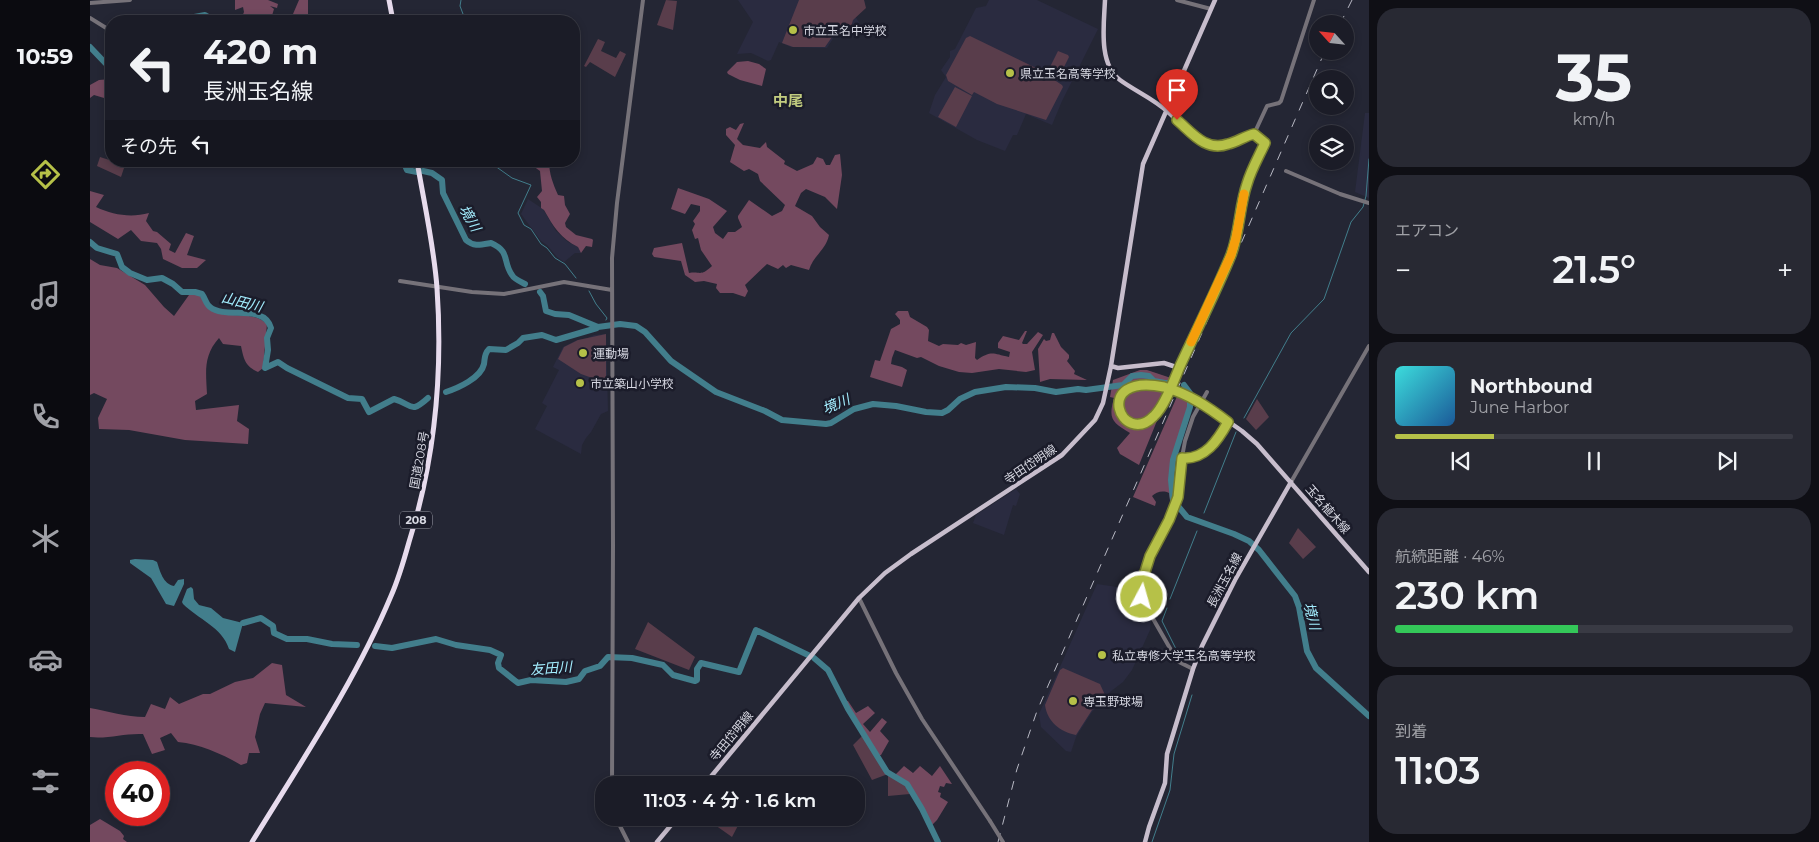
<!DOCTYPE html>
<html lang="ja">
<meta charset="utf-8">
<style>
:root{--surface:#1b1c27;--page:#282933;--text:#f1f3f6;--muted:#a0a1a7;--line:#393a44;--accent:#b6c148}
body{margin:0;font-family:Montserrat,"Noto Sans JP",sans-serif;background:var(--page);color:var(--text);height:100vh;display:flex;flex-direction:column;font-size:19px;white-space:nowrap}
*{box-sizing:border-box;margin:0}
p{font-size:16px;color:var(--muted)}
.icon{flex:none;width:28px;height:28px;fill:none;stroke:currentColor;stroke-width:2;stroke-linecap:round;stroke-linejoin:round}
.map{position:relative;flex:1;overflow:hidden}
.drawer{display:flex;flex-direction:column;gap:8px;padding:8px;background:#0f0f15;width:450px}
.drawer>*{flex:none}
.top-card{position:absolute;left:15px;top:15px;width:475px;height:152px;border-radius:20px;box-shadow:0 2px 8px #0003,0 0 0 1px var(--line);background:#1b1c27;color:var(--text);overflow:hidden}
.needle{width:32px;rotate:297deg}
.controls{position:absolute;left:1219px;top:15px;display:grid;gap:10px}
.controls a{display:grid;place-items:center;width:45px;height:45px;border-radius:50%;background:var(--surface);box-shadow:0 2px 8px #0003,0 0 0 1px var(--line);font-size:25px}
.speed{position:absolute;left:15px;top:761px;display:flex;gap:10px;font-size:25px;font-weight:700;text-align:center}
.speed>*{display:grid;place-content:center;width:65px;height:65px;border-radius:50%;background:var(--surface);box-shadow:0 2px 8px #0003,0 0 0 1px var(--line);line-height:1}
.speed .limit{border:8px solid #d22;background:#fff;color:#111}
.pin{position:absolute;display:grid;place-items:center;width:42px;height:42px;color:#fff;margin:-51px -21px;border-radius:50% 50% 50% 0;rotate:-45deg;box-shadow:0 0 5px #0007}
.pin .icon{rotate:45deg}
.me{position:absolute;width:55px;margin:-28px;rotate:6deg;stroke-linejoin:round;filter:drop-shadow(0 0 4px #0008)}
.turn{display:flex;align-items:center;gap:18px;height:105px;padding:0 15px;font-size:22px}
.turn .icon{width:65px;height:65px;stroke-width:2.5}
.turn b{display:block;font-size:35px;line-height:42px}
.then{display:flex;align-items:center;height:48px;padding:0 15px;background:#0003;gap:10px;font-size:19px}
.big{font-size:38px;font-weight:600;line-height:1.1}
.drawer .widget{flex:1;display:flex;flex-direction:column;justify-content:center;gap:8px;min-width:0;padding:0 18px;border-radius:20px;background:var(--page)}
.drawer .dial{align-items:center;gap:0}
.dial b{font-size:65px;line-height:1}
.song{display:flex;align-items:center;gap:15px}
.cover{width:60px;height:60px;border-radius:8px;background:linear-gradient(135deg,hsl(180 70% 55%),hsl(210 70% 35%))}
.played{height:5px;border-radius:2px;background:linear-gradient(90deg,var(--accent) 25%,var(--line) 25%)}
.keys{display:flex;justify-content:space-around;direction:ltr}
.heat{display:flex;justify-content:space-between;align-items:center;font-size:28px;direction:ltr}
.charge{height:8px;border-radius:4px;background:linear-gradient(90deg,#34c759 46%,var(--line) 0)}
.trip{position:absolute;left:505px;top:776px;width:270px;height:50px;border-radius:20px;background:var(--surface);box-shadow:0 2px 8px #0003,0 0 0 1px var(--line);font-weight:600;line-height:50px;text-align:center}
main{display:flex;flex:1;min-height:0}
.menu{display:flex;flex-direction:column;width:90px;justify-content:space-around;align-items:center;background:#0b0b10;color:var(--muted)}
.menu .icon{width:35px;height:35px}
.menu .current{color:var(--accent)}
.menu b{font-size:22px;color:var(--text)}
.map>svg:first-child{display:block}
.built{fill:#2a2b40}
.green{fill:#593d4b}
.forest{fill:#74495f}
.water{fill:#427e8c}
.lines{fill:none;stroke-linecap:round;stroke-linejoin:round}
.stream{stroke:#427e8c;stroke-width:1}
.river{stroke:#427e8c;stroke-width:6}
.minor{stroke:#767279;stroke-width:4}
.major{stroke:#c7bdcc;stroke-width:4.5}
.highway{stroke:#e7dbed;stroke-width:5}
.rail{stroke:#b8b9c4;stroke-width:1;stroke-dasharray:9 9;stroke-linecap:butt}
.minor-bridge{stroke:#767279;stroke-width:4}
.major-bridge{stroke:#c7bdcc;stroke-width:4.5}
.route-casing{stroke:#767d2f;stroke-width:12}
.route{stroke:#b6c148;stroke-width:9}
.slow{stroke:#f59e0b;stroke-width:9}
.poi-dot{fill:#b6c148;stroke:#1b1c2a;stroke-width:2}
.labels{text-anchor:middle;dominant-baseline:central;stroke-width:5;stroke-linejoin:round;paint-order:stroke}
.shield{fill:#1b1c2a;stroke:#9fa0ab;stroke-width:1}
.shield-label{font-size:11px;font-weight:bold;fill:#d7d8e2}
.poi-label{font-size:12px;fill:#d7d8e2;stroke:#1b1c2a;text-anchor:start}
.street-label{font-size:12px;fill:#d7d8e2;stroke:#1b1c2a}
.water-label{font-size:14px;font-style:italic;fill:#a3edfe;stroke:#1b1c2a}
.quarter-label{font-size:15px;font-weight:bold;fill:#c2cc7f;stroke:#1b1c2a}
</style>
<main>
<nav class="menu">
<b>10:59</b>
<svg class="icon current" aria-label="directions" viewBox="0 0 24 24"><path d="M12 3l9 9-9 9-9-9zM9 14v-3h6M13 9l2 2-2 2"/></svg>
<svg class="icon" aria-label="music" viewBox="0 0 24 24"><path d="M9 18V5l10-2v13"/><circle cx="6" cy="18" r="3"/><circle cx="16" cy="16" r="3"/></svg>
<svg class="icon" aria-label="phone" viewBox="0 0 24 24"><path d="M5 4h4l2 5-3 2q2 4 5 5l2-3 5 2v4C11 20 4 13 5 4z"/></svg>
<svg class="icon" aria-label="climate" viewBox="0 0 24 24"><path d="M12 3v18M4 7l16 10M4 17L20 7"/></svg>
<svg class="icon" aria-label="car" viewBox="0 0 24 24"><path d="M5 17H2v-5l4-1 3-4h7l3 4 3 1v5h-3M9 17h6M6 11h13"/><circle cx="7" cy="17" r="2"/><circle cx="17" cy="17" r="2"/></svg>
<svg class="icon" aria-label="filters" viewBox="0 0 24 24"><path d="M4 7h16M4 17h16"/><circle cx="9" cy="7" r="2"/><circle cx="15" cy="17" r="2"/></svg>
</nav>
<div class="map">
<svg width="1279" height="842" viewBox="0 0 1279 842">
<rect width="100%" height="100%" fill="#242634"/>
<path class="built" d="M648 0H774L775 4 765 16 772 27 765 32 749 29 737 48 701 47 689 42 681 60 678 61 661 53 647 54 663 22Z
M899 0H947L1008 29 972 101 962 125 936 114 927 135H923L915 151 887 140 839 113 845 95 856 77 851 70 860 57V51L865 49 886 8 896 6Z
M1275 113H1279V198L1265 192Z
M438 199 453 209 466 231 478 242 488 247 491 253H485L474 262 467 257 457 245 451 241 431 214Z
M516 334 518 411 511 414 501 432 496 438 492 445 491 454 445 429 457 406 452 403 469 370 463 367 473 347 487 340 496 339 504 335Z
M926 489 930 494 926 506 923 505 914 535 883 523 886 515Z
M1007 584 1047 590 1048 596 1061 618 1060 630 1042 670 1033 682 1020 692 1002 712 986 737 981 752 976 751 951 727 949 714Z"/>
<path class="green" d="M576 0 587 1 583 30 567 25Z
M709 0H774L776 8 763 20 761 27H749L735 47H703L692 43Z
M880 36 946 68 972 85 973 87 956 120 907 104 884 92 882 95 858 81 856 75 876 38Z
M508 39 515 42 511 51 526 58 530 51 536 54 525 77 500 62 496 67 494 66Z
M968 51 978 55 979 57 971 73 967 77 958 71Z
M865 87 882 96 866 127 848 117Z
M10 157 35 165 31 177 7 166Z
M516 334V383L491 374 468 359 474 347 488 340Z
M1167 399 1179 417 1166 430 1156 419Z
M1208 528 1226 547 1213 559 1199 543Z
M558 622 605 657 599 670 545 649Z
M973 668 1010 684 1015 695 1002 710 986 735C970 732 957 721 955 705L970 670Z
M773 735 798 774 816 785 820 794 798 796V774L782 780 763 745Z
M614 818H652L642 837 625 825 623 826Z"/>
<path class="forest" d="M145 0H178L188 4 187 8 180 6 184 9 181 19 184 21H153L151 19 154 12 153 7 145 10Z
M209 0H218V21H205L199 16 203 14Z
M658 61 669 64 676 69 672 86 650 80 638 74 637 72 647 62Z
M21 79V101L18 92 14 93V98L4 95 0 98V85L9 80Z
M654 123 647 139 653 145 670 148 676 142 677 147 695 161 694 164 707 171 723 164 727 157 733 159 736 165H740L745 155 750 154 752 175 747 209 735 197 716 189 711 193 705 206 722 216 730 227 739 235C736 250 723 256 719 270L701 265 696 268 693 265 688 269 677 264 655 285 658 291 655 297 643 293H630L626 288 627 284 614 281 605 282 595 275 591 261 564 257 562 254 564 248 592 243 599 273C611 271 610 277 622 266L611 250 608 238 605 239 602 230 605 224 603 221 610 211V206L601 204 595 214 581 209 588 188 619 199 637 211 623 227 625 233 633 239 638 232H645L652 227 648 218V216L659 200 682 216 692 211 695 205 670 181 668 174 659 169 654 171 640 162 645 145 636 135V129L640 127 646 130 650 124Z
M440 161H459C459 173 463 184 468 195L474 196 475 205 480 214 475 223 476 227 486 235 502 239 503 240 502 247 496 246 491 253 488 247C471 239 463 226 454 210L451 208V202L447 197 452 191 450 171 439 163Z
M0 191 14 195 6 207C23 215 41 218 59 213L56 221 63 231 67 232 81 244 79 250 85 253 96 233 104 236 97 255 116 260 107 268H92L73 259 71 249 67 243 51 241 41 230 28 239 0 222Z
M0 259 10 265 27 268 55 285 74 307 84 316 99 295 112 294 117 307C121 309 125 311 128 313 145 318 163 311 177 324L173 368 168 372C155 366 154 360 151 346L133 344 129 338C113 356 116 372 117 394L105 401 106 410 149 405 147 421 159 429 158 444 95 440 39 430 9 429 8 418 17 399 4 393 0 395Z
M808 311H818L820 317 837 327 839 330 838 341 849 346 853 344 868 345 871 343 876 345 886 342 885 358 887 360C902 350 903 354 919 357L920 352 908 348V343L913 336 929 340 935 331H937L932 343 933 344H937L948 332 953 335 942 352 945 370 936 372 909 369 882 373 869 372 849 366 831 357 827 358 805 350 802 358 801 364 812 367 817 370 812 387 780 377 785 360 790 361 801 329 810 324V320L805 314Z
M962 333H964L971 347 979 355V358L977 361 985 371 984 374 997 380 960 379 950 382 948 349 954 339 956 341 960 340Z
M1050 370H1057L1084 379 1049 465 1030 454 1027 448 1040 433C1022 422 1018 419 1024 398L1020 397 1023 380Z
M1089 392 1101 393C1099 417 1087 438 1083 461 1080 475 1081 487 1083 500H1080L1079 493C1073 490 1066 492 1062 496L1066 502 1065 506 1043 497Z
M182 663 192 665 196 695 216 707 175 703 170 714 165 737 170 753H159L157 763 151 765C132 754 110 744 88 742L81 733 70 738 75 750 62 754 53 734C35 733 18 739 0 737V708C18 711 36 717 55 717L61 704 75 709 80 697 89 704 113 694H120L145 682 163 678Z
M754 700 758 701 766 713 778 706 785 713 773 724 780 732 792 718 797 722 790 731 799 741 791 755H788L784 750Z
M814 766 823 773 830 766 842 776 850 766 862 784 856 783 854 787 850 786 848 792 851 793 850 797 858 802 847 820 842 825 818 783 805 775Z
M10 819 30 831 34 836 33 839 37 842H0V825Z"/>
<path class="water" d="M45 559 63 560 67 562C70 571 73 584 84 586L88 580 94 579V584L84 606 76 604 61 578 40 563V560Z
M101 587 103 589 104 599 109 605 121 608 133 618 153 623 145 652 139 649C132 627 108 619 93 604L92 602 97 589Z"/>
<g class="lines">
<path class="stream" d="M369 21 373 14 370 6 371 0
M398 161 422 178 441 185 428 213 434 225 441 229 451 244 457 248 465 258 475 264 486 278
M499 291 506 304 517 318 516 320
M517 325 518 327
M1154 418 1201 333 1234 299 1261 222 1273 207 1276 196 1279 159
M1114 513 1146 432
M1080 599 1107 531
M1077 608 1072 621 1090 657
M1062 842 1080 790 1084 754 1102 695"/>
<path class="river" d="M96 21 99 18 115 15 125 21
M0 47 21 69
M313 161 317 170 327 172
M333 171 342 173 352 180 353 193 376 240C384 247 390 245 401 243 421 252 412 261 422 275 424 279 431 282 435 284
M0 242 7 248 27 254 32 267 40 273 57 280 72 278 83 284 92 292H105L112 294C115 298 116 304 120 307 136 320 174 303 181 328L177 338 178 350 175 368 188 362 197 368 258 398 272 399 279 412 304 399C323 404 319 415 338 398
M450 292 453 296 456 311 465 314 479 315 508 327 530 324 546 326 555 332 581 361 626 392 675 411 692 420 736 424 741 423 764 409 783 404 806 406 836 412 852 413 858 410 870 399 885 392 916 387 945 388 966 392 988 389 996 390 1033 385 1042 376 1051 375 1059 376 1064 381 1075 383H1085
M1094 385 1100 393V407L1083 460 1081 480 1083 500 1097 517 1144 534 1159 541 1169 550 1205 596 1209 607 1217 651 1226 668 1279 716
M356 392C368 388 391 378 394 364 395 358 394 354 399 349L416 350 428 343 433 338 452 335 466 340 507 328
M153 623 171 618 183 626 184 633 197 639H217L242 644 267 645
M668 631 718 655
M285 646 302 648 346 639 366 645 400 650 411 655 408 663 409 668 428 683 441 680 476 682 489 679 495 671 510 666 518 657 542 658 573 665 583 675 605 681 607 680V669L611 663 649 672 666 630
M724 658 738 670 758 709 797 772 817 784 832 809 848 842"/>
<path class="minor" d="M1087 0 1121 9
M0 3 40 0
M0 18 21 31
M1196 171 1250 194 1279 203
M310 281 382 292 414 294 474 282 522 290
M1089 368 1141 255 1146 238 1157 184 1175 143 1164 134 1177 106 1189 103 1191 101 1224 0
M1092 458C1115 460 1128 440 1138 422
M1201 482 1279 346
M769 598 806 673 832 719 900 821
M1103 669 1089 662 1085 657 1054 603 1050 588 1060 556 1079 521 1087 497 1090 468 1095 441 1103 417 1117 392
M522 785 523 545 522 258 527 203 553 0
M526 818 538 842"/>
<path class="major" d="M1015 0C1014 24 1008 64 1030 80 1045 91 1064 99 1078 112 1091 123 1106 144 1123 146 1137 148 1151 138 1164 134
M1021 366 1028 368 1074 363 1089 368C1082 382 1075 407 1063 417 1043 436 1018 413 1034 391
M1115 405 1152 431 1167 444 1279 572
M614 785 769 598 795 573 821 554 972 455 1005 420 1013 403 1021 366 1053 164 1125 0
M567 842 587 818
M1055 842 1059 827 1075 783 1077 754 1103 669 1112 646 1145 580 1201 482"/>
<path class="highway" d="M299 0 303 21
M162 842C211 762 265 682 301 596 309 578 314 560 319 542 345 459 353 375 347 288 344 246 334 203 327 161"/>
<path class="rail" d="M1250 24 1262 0
M908 842 927 769 947 711 1235 51"/>
<path class="minor-bridge" d="M900 821 913 842"/>
<path class="major-bridge" d="M1034 391C1060 378 1092 389 1115 405"/>
</g>
<g class="lines">
<defs>
<path id="route" d="M1052 597 1050 588 1060 556 1079 520 1088 497 1092 458C1115 460 1128 440 1138 422 1118 407 1099 394 1074 387 1000 372 1032 449 1064 416 1075 406 1084 380 1090 366 1107 329 1126 292 1141 255 1150 232 1149 207 1157 184 1161 170 1169 156 1175 143L1164 134C1155 136 1147 142 1138 144 1116 152 1102 133 1087 120"/>
</defs>
<use href="#route" class="route-casing"/>
<use href="#route" class="route"/>
<path class="slow" d="M1101 342 1141 255 1146 238 1154 194"/>
</g>
<g class="poi-dot">
<circle cx="703" cy="30" r="5"/>
<circle cx="920" cy="73" r="5"/>
<circle cx="493" cy="353" r="5"/>
<circle cx="490" cy="383" r="5"/>
<circle cx="1012" cy="655" r="5"/>
<circle cx="983" cy="701" r="5"/>
</g>
<g class="labels">
<rect class="shield" x="310" y="511.5" width="32" height="17" rx="4"/>
<g class="shield-label">
<text x="326" y="520">208</text>
</g>
<g class="poi-label">
<text x="713" y="30">市立玉名中学校</text>
<text x="930" y="73">県立玉名高等学校</text>
<text x="503" y="353">運動場</text>
<text x="500" y="383">市立築山小学校</text>
<text x="1022" y="655">私立専修大学玉名高等学校</text>
<text x="993" y="701">専玉野球場</text>
</g>
<g class="street-label">
<text transform="translate(329 460) rotate(-80)">国道208号</text>
<text transform="translate(940 464) rotate(-34)">寺田岱明線</text>
<text transform="translate(1238 509) rotate(49)">玉名植木線</text>
<text transform="translate(1134 580) rotate(-62)">長洲玉名線</text>
<text transform="translate(641 736) rotate(-50)">寺田岱明線</text>
</g>
<g class="water-label">
<text transform="translate(380 218) rotate(60)">境川</text>
<text transform="translate(152 302) rotate(14)">山田川</text>
<text transform="translate(746 404) rotate(-23)">境川</text>
<text transform="translate(1222 616) rotate(76)">境川</text>
<text transform="translate(461 668) rotate(-4)">友田川</text>
</g>
<g class="quarter-label">
<text x="698" y="100">中尾</text>
</g>
</g>
</svg>
<div class="controls">
<a><svg class="needle" viewBox="-14 -14 28 28"><path d="M0-13l5 13h-10z" fill="#e53935"/><path d="M0 13l5-13h-10z" fill="#a0a1a7"/></svg></a>
<a><svg class="icon" aria-label="search" viewBox="0 0 24 24"><circle cx="10" cy="10" r="6"/><path d="M15 15l6 6"/></svg></a>
<a><svg class="icon" aria-label="layers" viewBox="0 0 24 24"><path d="M12 4l9 5-9 5-9-5zM3 14l9 5 9-5"/></svg></a>
</div>
<div class="speed"><div class="limit">40</div></div>
<div class="pin" style="left:1087px;top:120px;background:#d93025"><svg class="icon" aria-label="arrive" viewBox="0 0 24 24"><path d="M6 21V4h12l-3 4 3 4H6"/></svg></div>
<svg class="me" style="left:1052px;top:597px" viewBox="-20 -20 40 40"><circle r="17" fill="#b6c148" stroke="#fff" stroke-width="3"/><path d="M0-11L8 9 0 5-8 9z" fill="#fff"/></svg>
<div class="trip">11:03 · 4 分 · 1.6 km</div>
<div class="top-card">
<div class="turn"><svg class="icon" aria-label="left" viewBox="0 0 24 24"><path d="M17 20v-9H6M10 6l-5 5 5 5"/></svg><div><b>420 m</b>長洲玉名線</div></div>
<div class="then">その先<svg class="icon" aria-label="left" viewBox="0 0 24 24"><path d="M17 20v-9H6M10 6l-5 5 5 5"/></svg></div>
</div>
</div>
<section class="drawer">
<div class="widget dial"><b>35</b><p>km/h</p></div>
<div class="widget"><p>エアコン</p>
<div class="heat"><a>−</a><b class="big">21.5°</b><a>+</a></div>
</div>
<div class="widget">
<div class="song"><i class="cover"></i><div><b>Northbound</b><p>June Harbor</p></div></div>
<div class="played"></div>
<div class="keys"><svg class="icon" aria-label="previous" viewBox="0 0 24 24"><path d="M18 5L8 12l10 7zM5 5v14"/></svg><svg class="icon" aria-label="pause" viewBox="0 0 24 24"><path d="M8 5v14M16 5v14"/></svg><svg class="icon" aria-label="next" viewBox="0 0 24 24"><path d="M6 5l10 7-10 7zM19 5v14"/></svg></div>
</div>
<div class="widget"><p>航続距離 · 46%</p><b class="big">230 km</b><div class="charge"></div></div>
<div class="widget"><p>到着</p><b class="big">11:03</b></div>
</section>
</main>
